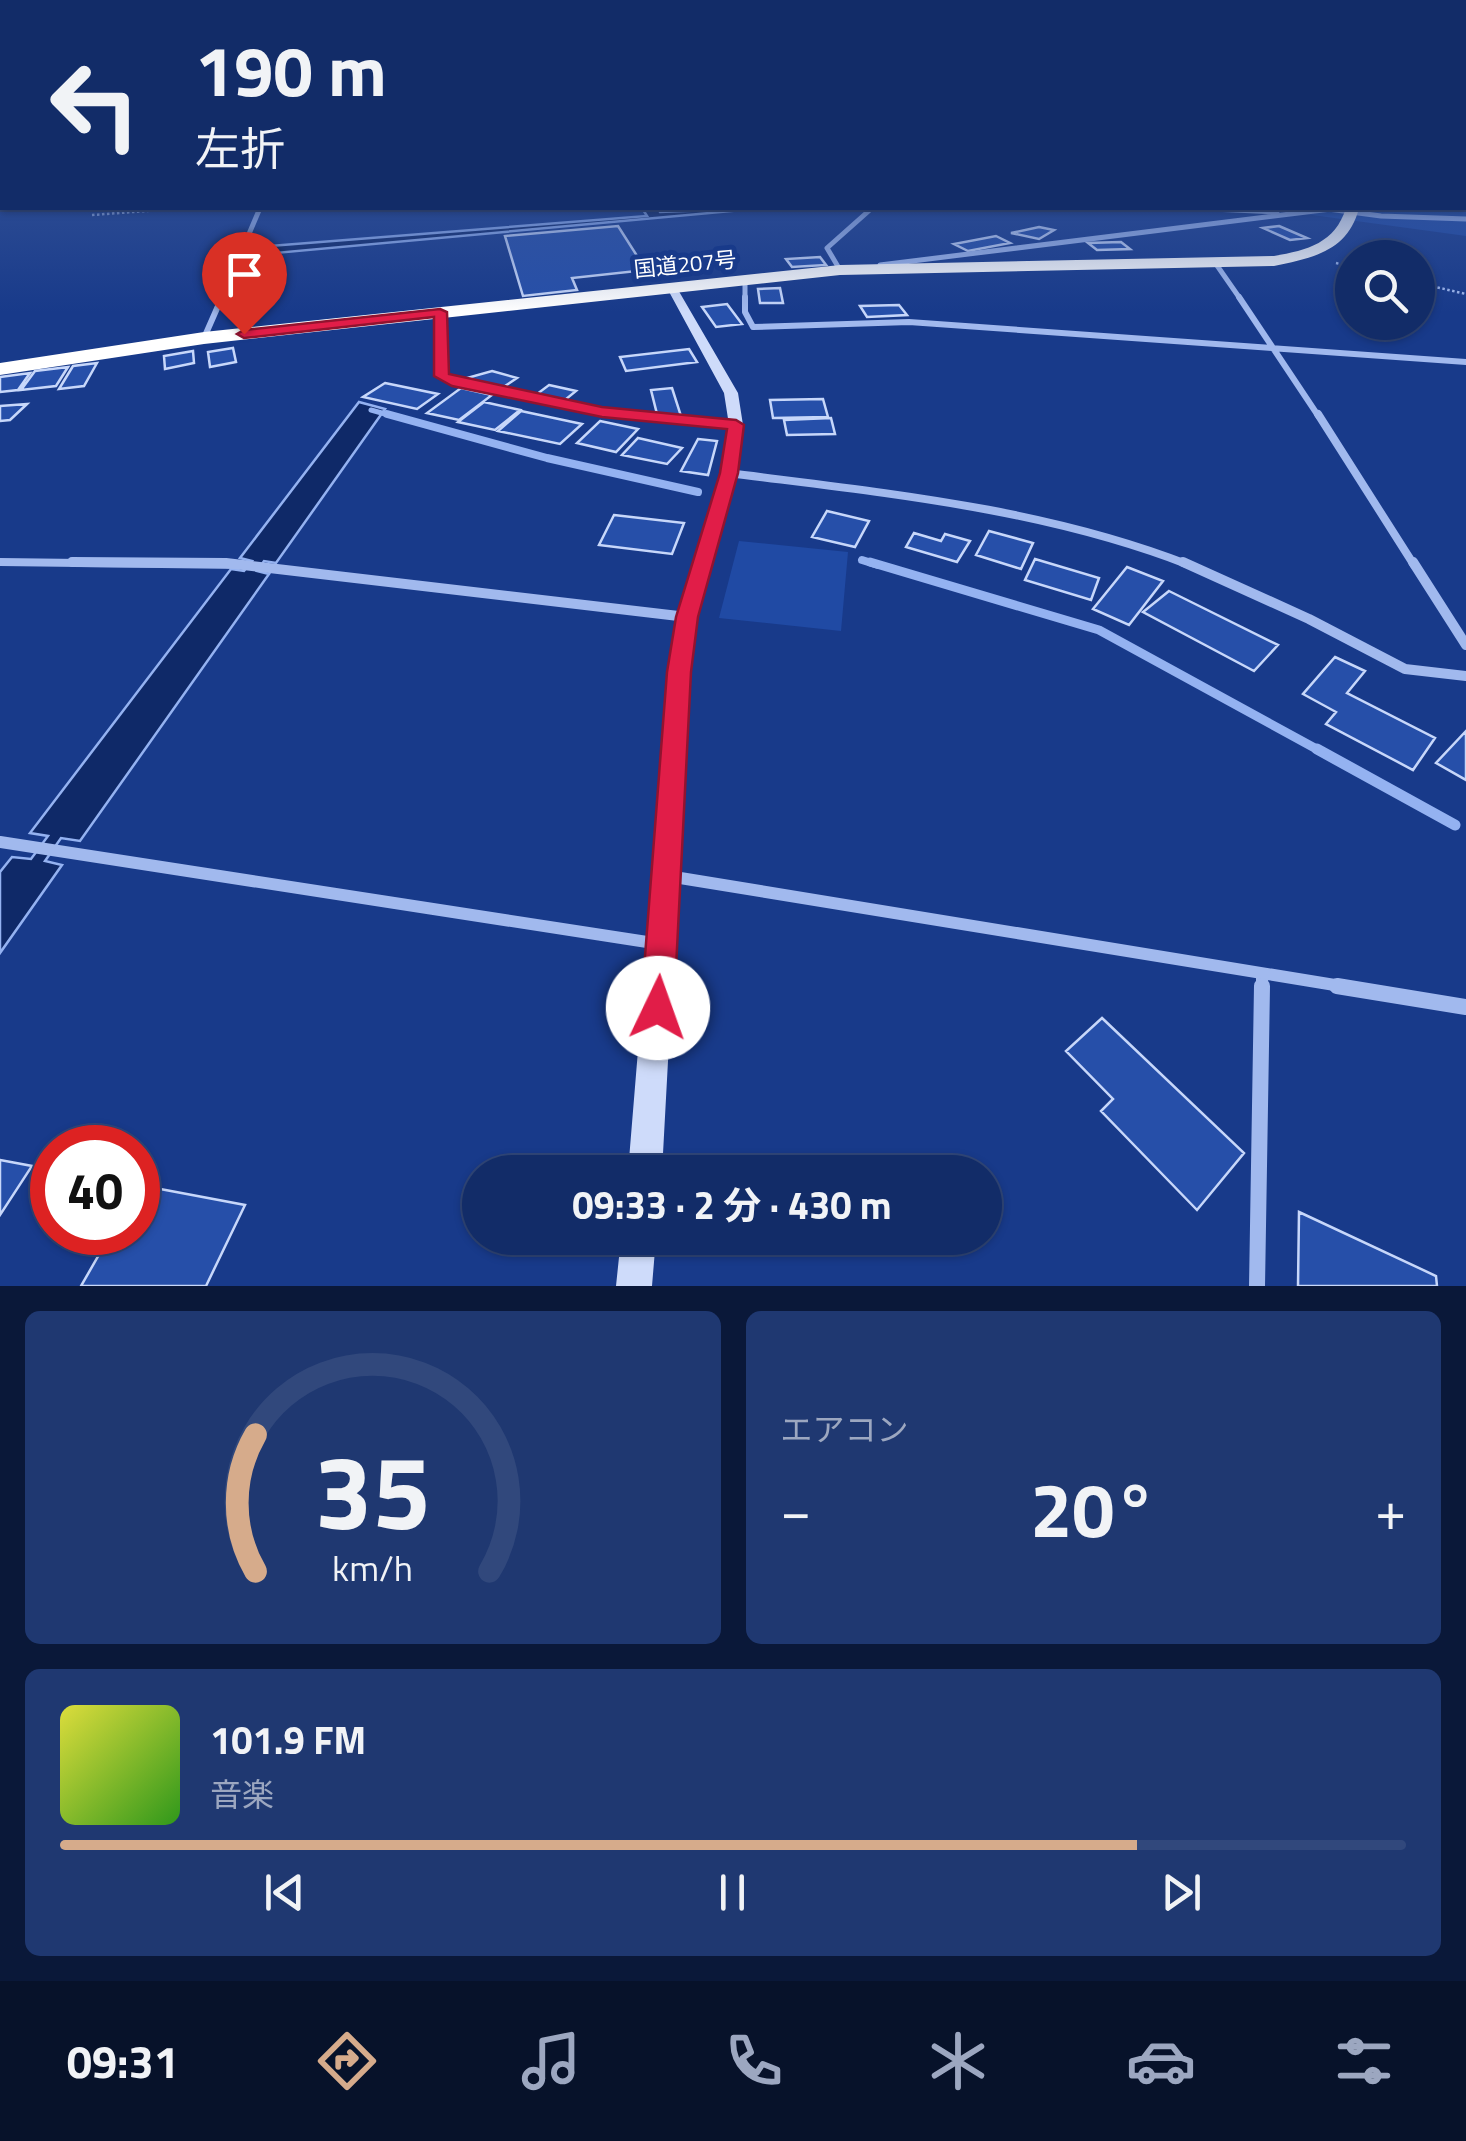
<!DOCTYPE html>
<html lang="ja">
<meta charset="utf-8">
<style>
:root{--surface:#122c68;--page:#1f3871;--text:#f1f3f6;--muted:#9ca7c0;--line:#31487c;--accent:#d6ab8b}
body{margin:0;font-family:"Titillium Web","Noto Sans JP",sans-serif;background:var(--page);color:var(--text);height:100vh;display:flex;flex-direction:column;font-size:38px;white-space:nowrap}
*{box-sizing:border-box;margin:0}
p{font-size:32px;color:var(--muted)}
.icon{flex:none;width:55px;height:55px;fill:none;stroke:currentColor;stroke-width:2;stroke-linecap:round;stroke-linejoin:round}
.map{position:relative;height:1286px;overflow:hidden}
.side{display:flex;flex-direction:column;gap:25px;padding:25px;background:#0a1839;flex:1}
.side>*{flex:none}
.banner{position:absolute;left:0px;top:0px;width:1468px;height:210px;box-shadow:0 2px 8px #0004,0 0 0 2px var(--line);background:#122c68;color:var(--text);overflow:hidden}
.tools{position:absolute;left:1335px;top:240px;display:grid;gap:20px}
.tools a{display:grid;place-items:center;width:100px;height:100px;border-radius:50%;background:var(--surface);box-shadow:0 2px 8px #0004,0 0 0 2px var(--line);font-size:50px}
.speed{position:absolute;left:30px;top:1125px;display:flex;gap:20px;font-size:50px;font-weight:700;text-align:center}
.speed>*{display:grid;place-content:center;width:130px;height:130px;border-radius:50%;background:var(--surface);box-shadow:0 2px 8px #0004,0 0 0 2px var(--line);line-height:1}
.speed .limit{border:15px solid #d22;background:#fff;color:#111}
.pin{position:absolute;display:grid;place-items:center;width:85px;height:85px;color:#fff;margin:-102px -42px;border-radius:50% 50% 50% 0;rotate:-45deg;box-shadow:0 0 10px #0007}
.pin .icon{rotate:45deg}
.me{position:absolute;width:110px;margin:-55px;rotate:3deg;stroke-linejoin:round;filter:drop-shadow(0 0 8px #0008)}
.turn{display:flex;align-items:center;gap:35px;height:210px;padding:0 30px;font-size:45px}
.turn .icon{width:130px;height:130px;stroke-width:2.5}
.turn b{display:block;font-size:70px;line-height:85px}
.big{font-size:75px;font-weight:700;line-height:1.1}
.side .card{flex:1;display:flex;flex-direction:column;justify-content:center;gap:15px;min-width:0;padding:0 35px;border-radius:15px;background:var(--page)}
.side .dial{align-items:center;gap:0}
.dial svg{height:260px;overflow:visible;fill:none;stroke:var(--line);stroke-width:7;stroke-linecap:round;text-anchor:middle}
.dial text{fill:var(--text);stroke:none}
.song{display:flex;align-items:center;gap:30px}
.cover{width:120px;height:120px;border-radius:15px;background:linear-gradient(135deg,hsl(60 70% 55%),hsl(110 70% 35%))}
.played{height:10px;border-radius:5px;background:linear-gradient(90deg,var(--accent) 80%,var(--line) 80%)}
.keys{display:flex;justify-content:space-around;direction:ltr}
.heat{display:flex;justify-content:space-between;align-items:center;font-size:55px;direction:ltr}
.side .tiles{flex:1;display:grid;gap:25px;grid-template-columns:1fr 1fr}
.card:last-child{grid-column:span 2}
.trip{position:absolute;left:462px;top:1155px;width:540px;height:100px;border-radius:50px;background:var(--surface);box-shadow:0 2px 8px #0004,0 0 0 2px var(--line);font-weight:700;line-height:100px;text-align:center}
.tabs{display:flex;height:160px;justify-content:space-around;align-items:center;background:#07122a;color:var(--muted)}
.tabs .icon{width:70px;height:70px}
.tabs .selected{color:var(--accent)}
.tabs b{font-size:45px;color:var(--text)}
.map>svg:first-child{display:block}
.green{fill:#204aa4}
.water{fill:#0f2968;stroke:#94b2f1;stroke-width:2.5}
.lines{fill:none;stroke-linecap:round;stroke-linejoin:round}
.stream-far3{stroke:#94b2f1;stroke-width:5}
.stream-far2{stroke:#94b2f1;stroke-width:8}
.stream-far1{stroke:#94b2f1;stroke-width:9}
.stream{stroke:#94b2f1;stroke-width:11}
.building{fill:#264fa9;stroke:#c7d7fa;stroke-width:2.5}
.path{stroke:#a1b9ee;stroke-width:2.5;stroke-dasharray:2.5 2.5;stroke-linecap:butt}
.street-far5{stroke:#a1b9ee;stroke-width:5}
.street-far4{stroke:#a1b9ee;stroke-width:6}
.street-far3{stroke:#a1b9ee;stroke-width:8}
.street-far2{stroke:#a1b9ee;stroke-width:10}
.street-far1{stroke:#a1b9ee;stroke-width:12}
.street{stroke:#a1b9ee;stroke-width:16}
.secondary{fill:#cedbfa;fill-rule:evenodd}
.highway{fill:#fff;fill-rule:evenodd}
.route{fill:#e11d48;stroke:#92132f;stroke-width:2.5}
.labels{text-anchor:middle;dominant-baseline:central;stroke-width:10;stroke-linejoin:round;paint-order:stroke}
.far-street-label{font-size:22px;fill:#fff;stroke:#183a8a}
</style>
<div class="map">
<svg width="1466" height="1286" viewBox="0 0 1466 1286">
<rect width="100%" height="100%" fill="#183a8a"/>
<path class="green" d="M1466 196V236L1260 208H1465Z
M739 541 848 552 841 631 719 618Z"/>
<path class="water" d="M642 208H657L660 212 765 208 242 256 245 248 647 216Z
M359 402 385 409 276 563 264 561 257 571 269 574 80 841 61 838 45 861 62 865 0 953V872L12 857 31 859 48 836 30 833 231 569 244 571 252 561 240 558Z"/>
<g class="lines">
<path class="stream-far3" d="M371 410 396 417"/>
<path class="stream-far2" d="M387 414 547 458 698 492
M862 560 878 565"/>
<path class="stream-far1" d="M870 562 1099 630 1322 752"/>
<path class="stream" d="M1317 749 1455 825"/>
</g>
<path class="building" d="M618 226 646 270 572 278 577 290 523 296 505 236Z
M1279 226 1307 238 1290 240 1263 228Z
M1039 227 1054 230 1039 239 1011 233Z
M996 236 1010 243 968 251 954 244Z
M1121 242 1130 249 1097 250 1088 243Z
M820 257 826 265 792 267 786 259Z
M780 288 783 303H760L758 289Z
M727 304 742 324 716 327 702 307Z
M899 305 907 315 867 317 860 306Z
M233 348 236 362 210 367 208 352Z
M689 349 697 362 626 371 620 357Z
M193 351 194 363 165 369 164 356Z
M97 363 84 386 59 389 73 366Z
M68 367 56 386 21 390 35 371Z
M492 371 517 378 502 388 467 378Z
M30 373 18 390 0 392V377Z
M385 383 438 394 417 409 363 397Z
M549 385 576 391 565 400 537 394Z
M461 388 492 395 459 420 427 413Z
M672 388 681 416 657 414 651 390Z
M823 399 828 417 773 418 770 400Z
M484 402 520 410 495 430 458 422Z
M27 404 10 420 0 421V406Z
M521 411 582 424 560 444 498 431Z
M831 418 835 434 787 435 784 420Z
M600 421 638 429 616 452 577 443Z
M638 438 682 448 667 464 622 455Z
M698 439 717 441 708 475 681 471Z
M827 511 869 521 855 547 812 537Z
M614 515 684 523 672 554 599 545Z
M989 531 1033 543 1021 569 976 555Z
M914 533 941 541 945 534 970 541 957 562 906 547Z
M1035 559 1099 578 1091 600 1025 580Z
M1127 567 1163 581 1129 625 1093 609Z
M1169 591 1278 645 1254 671 1143 612Z
M1335 657 1365 671 1347 693 1435 738 1413 770 1326 724 1336 712 1303 694Z
M1466 731V780L1436 763Z
M1102 1018 1244 1153 1197 1210 1101 1111 1113 1099 1066 1051Z
M0 1160 32 1166 0 1215Z
M139 1185 245 1205 206 1286H81L112 1232H138Z
M1299 1212 1436 1276 1437 1286H1298Z"/>
<g class="lines">
<path class="path" d="M92 215 188 208
M1336 263 1352 267
M1418 283 1466 294"/>
<path class="street-far5" d="M1190 208 1277 212
M1328 209 1381 216 1466 219
M1216 264 1241 300
M880 265 1331 209
M844 270H840L827 248 872 208
M745 280V300
M221 300 260 208"/>
<path class="street-far4" d="M745 297V312L753 327 909 322 1466 362
M1239 297 1319 417
M441 312 442 377 602 412 651 417
M204 338 222 297"/>
<path class="street-far3" d="M626 414 736 425
M1318 414 1414 565
M729 473C884 493 1043 508 1189 565
M0 562 242 565"/>
<path class="street-far2" d="M72 562 226 563 687 617
M1183 562 1309 619 1405 669 1466 676
M1413 562 1466 645"/>
<path class="street-far1" d="M0 842 660 944
M668 876 1353 988
M1262 988V974"/>
<path class="street" d="M1337 986 1466 1007
M1257 1286 1262 986"/>
<path class="secondary" d="M668 286 677 288 738 393 743 425 737 473 697 617 689 673 662 1172H628L669 673 677 617 721 473 729 425 724 393 667 288Z
M621 1238H656L652 1286H616Z"/>
<path class="highway" d="M1346 208H1359C1348 251 1313 258 1274 266L840 275 204 344 0 375V363L204 332 840 265 1274 256C1308 250 1335 243 1346 208Z"/>
</g>
<linearGradient id="sky" x2="0" y2="1"><stop stop-color="#0d204c"/><stop offset="0.42" stop-color="#375598"/><stop offset="1" stop-color="#375598" stop-opacity="0"/></linearGradient>
<rect width="1466" height="312" fill="url(#sky)"/>
<path class="route" d="M440 309 447 312 449 374 602 407 736 420 744 425 738 473 698 617 691 672 674 1008 670 1019 658 1024 646 1019 641 1008 667 672 676 617 720 473 727 429 602 417 452 386 434 376V317L244 338 237 334 244 330Z"/>
<g class="labels">
<g class="far-street-label">
<text transform="translate(685 264) rotate(-6)">国道207号</text>
</g>
</g>
</svg>
<div class="tools">
<a><svg class="icon" aria-label="search" viewBox="0 0 24 24"><circle cx="10" cy="10" r="6"/><path d="M15 15l6 6"/></svg></a>
</div>
<div class="speed"><div class="limit">40</div></div>
<div class="pin" style="left:244px;top:334px;background:#d93025"><svg class="icon" aria-label="arrive" viewBox="0 0 24 24"><path d="M6 21V4h12l-3 4 3 4H6"/></svg></div>
<svg class="me" style="left:658px;top:1008px" viewBox="-20 -20 40 40"><circle r="19" fill="#fff"/><path d="M0-13L10 11 0 6-10 11z" fill="#e11d48"/></svg>
<div class="trip">09:33 · 2 分 · 430 m</div>
<div class="banner">
<div class="turn"><svg class="icon" aria-label="left" viewBox="0 0 24 24"><path d="M17 20v-9H6M10 6l-5 5 5 5"/></svg><div><b>190 m</b>左折</div></div>
</div>
</div>
<section class="side">
<div class="tiles">
<div class="card dial"><svg viewBox="0 0 100 80">
<path d="M14 69A42 42 0 1 1 86 69"/>
<path d="M14 69A42 42 0 0 1 14 27" stroke="#d6ab8b"/>
<text x="50" y="56" font-size="32" font-weight="700">35</text>
<text x="50" y="72" font-size="11">km/h</text>
</svg></div>
<div class="card"><p>エアコン</p>
<div class="heat"><a>−</a><b class="big">20°</b><a>+</a></div>
</div>
<div class="card">
<div class="song"><i class="cover"></i><div><b>101.9 FM</b><p>音楽</p></div></div>
<div class="played"></div>
<div class="keys"><svg class="icon" aria-label="previous" viewBox="0 0 24 24"><path d="M18 5L8 12l10 7zM5 5v14"/></svg><svg class="icon" aria-label="pause" viewBox="0 0 24 24"><path d="M8 5v14M16 5v14"/></svg><svg class="icon" aria-label="next" viewBox="0 0 24 24"><path d="M6 5l10 7-10 7zM19 5v14"/></svg></div>
</div>
</div>
</section>
<nav class="tabs">
<b>09:31</b>
<svg class="icon selected" aria-label="directions" viewBox="0 0 24 24"><path d="M12 3l9 9-9 9-9-9zM9 14v-3h6M13 9l2 2-2 2"/></svg>
<svg class="icon" aria-label="music" viewBox="0 0 24 24"><path d="M9 18V5l10-2v13"/><circle cx="6" cy="18" r="3"/><circle cx="16" cy="16" r="3"/></svg>
<svg class="icon" aria-label="phone" viewBox="0 0 24 24"><path d="M5 4h4l2 5-3 2q2 4 5 5l2-3 5 2v4C11 20 4 13 5 4z"/></svg>
<svg class="icon" aria-label="climate" viewBox="0 0 24 24"><path d="M12 3v18M4 7l16 10M4 17L20 7"/></svg>
<svg class="icon" aria-label="car" viewBox="0 0 24 24"><path d="M5 17H2v-5l4-1 3-4h7l3 4 3 1v5h-3M9 17h6M6 11h13"/><circle cx="7" cy="17" r="2"/><circle cx="17" cy="17" r="2"/></svg>
<svg class="icon" aria-label="filters" viewBox="0 0 24 24"><path d="M4 7h16M4 17h16"/><circle cx="9" cy="7" r="2"/><circle cx="15" cy="17" r="2"/></svg>
</nav>
